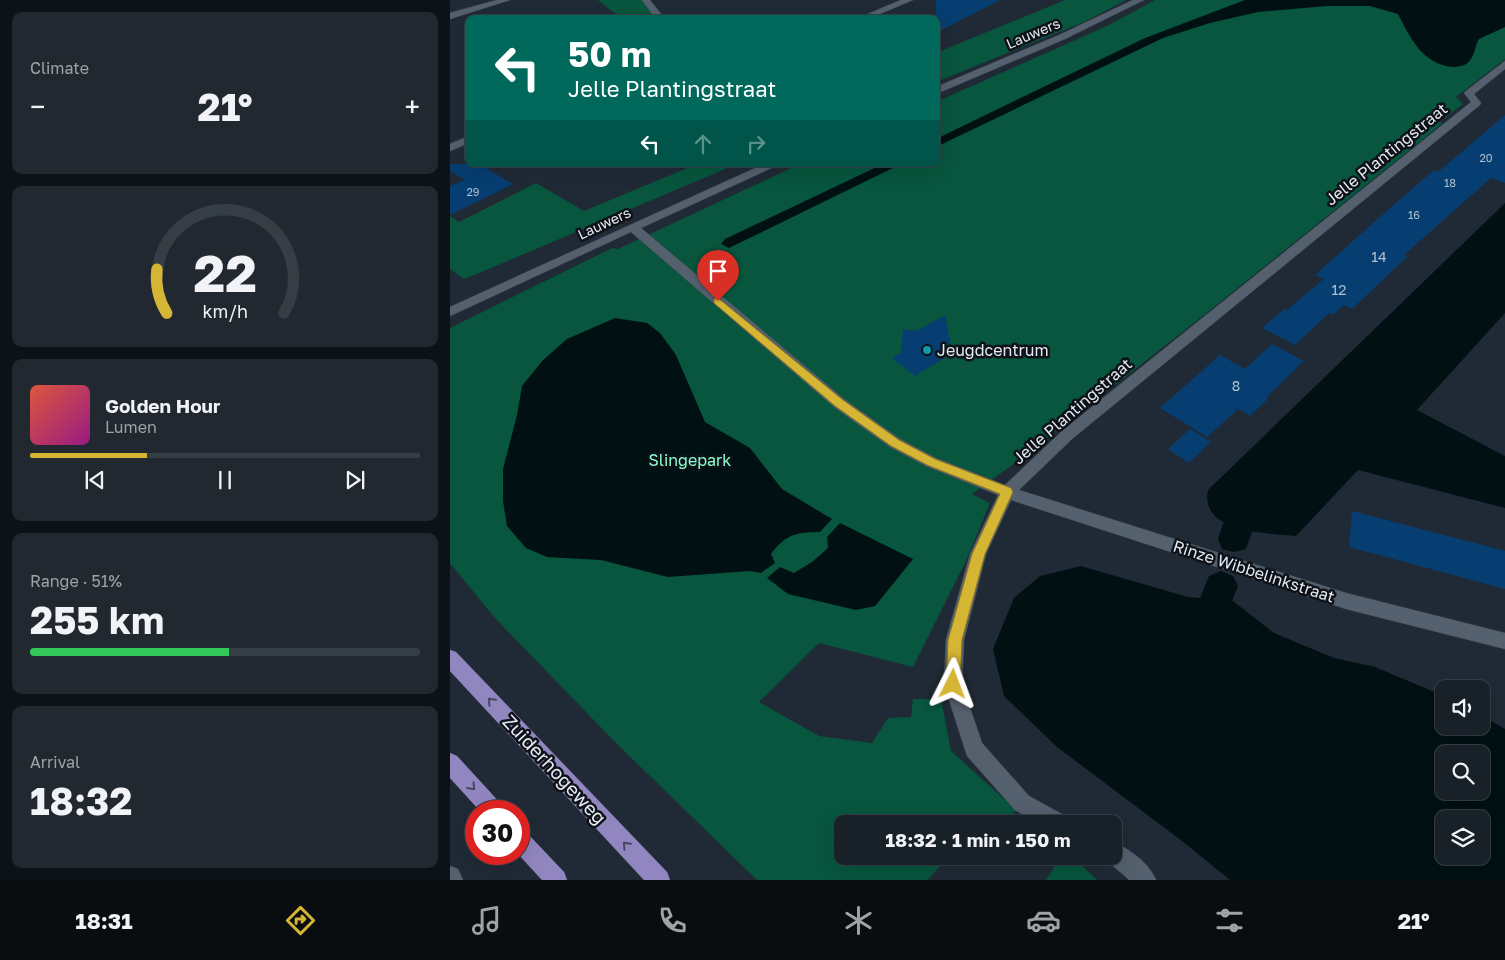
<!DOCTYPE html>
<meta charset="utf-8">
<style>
:root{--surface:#182028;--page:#212830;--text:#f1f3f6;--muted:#9fa3a8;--line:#363e45;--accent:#d5b534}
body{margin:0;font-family:"Golos Text",sans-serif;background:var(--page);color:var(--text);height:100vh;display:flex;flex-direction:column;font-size:19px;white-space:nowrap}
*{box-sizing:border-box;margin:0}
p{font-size:16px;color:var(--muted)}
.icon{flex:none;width:28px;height:28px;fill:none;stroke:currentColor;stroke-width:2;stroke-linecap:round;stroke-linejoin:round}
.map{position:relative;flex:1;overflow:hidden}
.details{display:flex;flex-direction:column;gap:12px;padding:12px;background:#0d1216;width:450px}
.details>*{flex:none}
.banner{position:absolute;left:15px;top:15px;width:475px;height:152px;border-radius:10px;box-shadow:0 5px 20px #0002,0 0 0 1px var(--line);background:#00695c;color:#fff;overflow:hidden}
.buttons{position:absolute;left:985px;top:680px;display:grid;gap:10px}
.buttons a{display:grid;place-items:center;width:55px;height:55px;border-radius:10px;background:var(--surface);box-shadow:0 5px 20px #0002,0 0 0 1px var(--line);font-size:25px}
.speed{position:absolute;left:15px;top:800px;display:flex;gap:10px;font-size:25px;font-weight:700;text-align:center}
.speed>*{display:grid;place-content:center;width:65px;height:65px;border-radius:50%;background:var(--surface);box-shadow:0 5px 20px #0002,0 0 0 1px var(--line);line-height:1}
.speed .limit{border:8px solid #d22;background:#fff;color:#111}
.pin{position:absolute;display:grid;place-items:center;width:42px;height:42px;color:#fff;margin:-51px -21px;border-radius:50% 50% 50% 0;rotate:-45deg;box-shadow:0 0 5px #0007}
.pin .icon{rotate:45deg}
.me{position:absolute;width:55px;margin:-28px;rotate:3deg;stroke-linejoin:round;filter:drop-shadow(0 0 4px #0008)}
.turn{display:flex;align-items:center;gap:18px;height:105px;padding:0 20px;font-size:22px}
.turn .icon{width:65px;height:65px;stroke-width:2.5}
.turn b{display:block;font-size:35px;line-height:42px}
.lanes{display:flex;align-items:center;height:48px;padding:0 20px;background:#0003;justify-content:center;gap:25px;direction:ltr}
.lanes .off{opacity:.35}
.big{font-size:38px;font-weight:700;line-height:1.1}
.details .widget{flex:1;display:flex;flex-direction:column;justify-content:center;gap:8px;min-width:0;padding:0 18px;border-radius:10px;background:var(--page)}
.details .dial{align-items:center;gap:0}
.dial svg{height:130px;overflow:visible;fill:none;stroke:var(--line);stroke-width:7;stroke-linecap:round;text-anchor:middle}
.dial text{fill:var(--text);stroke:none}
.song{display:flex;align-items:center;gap:15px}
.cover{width:60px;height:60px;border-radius:8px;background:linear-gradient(135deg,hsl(10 70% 55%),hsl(310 70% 35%))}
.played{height:5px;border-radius:2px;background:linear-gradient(90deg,var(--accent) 30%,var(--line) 30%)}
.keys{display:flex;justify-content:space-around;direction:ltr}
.heat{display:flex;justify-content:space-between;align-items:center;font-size:28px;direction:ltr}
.charge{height:8px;border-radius:4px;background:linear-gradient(90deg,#34c759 51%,var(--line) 0)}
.trip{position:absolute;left:384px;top:815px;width:288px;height:50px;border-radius:10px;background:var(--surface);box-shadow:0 5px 20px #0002,0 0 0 1px var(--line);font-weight:700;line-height:50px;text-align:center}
.dock{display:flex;height:80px;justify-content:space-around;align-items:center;background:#0a0d10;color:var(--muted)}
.dock .icon{width:35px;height:35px}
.dock .selected{color:var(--accent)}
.dock b{font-size:22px;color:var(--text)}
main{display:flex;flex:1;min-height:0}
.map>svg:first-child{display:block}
.green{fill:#07563d;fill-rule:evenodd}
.water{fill:#011113;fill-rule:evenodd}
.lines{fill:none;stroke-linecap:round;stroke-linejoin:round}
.canal{fill:#011113;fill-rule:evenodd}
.building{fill:#073e71}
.minor-casing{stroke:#3e4751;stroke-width:1}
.major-casing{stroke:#3e4751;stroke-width:1}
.minor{fill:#54606e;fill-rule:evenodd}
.major{fill:#9286c1;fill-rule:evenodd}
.oneway{stroke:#494664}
.route{fill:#d5b534;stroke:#8a7622}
.culture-dot{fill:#0f9aa8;stroke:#0e1218;stroke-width:2}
.labels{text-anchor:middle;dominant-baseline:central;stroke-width:5;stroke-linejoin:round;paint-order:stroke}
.far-number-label{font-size:11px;fill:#adc0d2}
.far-street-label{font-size:14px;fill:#e4ebf3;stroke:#0e1218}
.number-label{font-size:14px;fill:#adc0d2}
.street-label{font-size:16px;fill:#e4ebf3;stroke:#0e1218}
.poi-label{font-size:16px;fill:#e4ebf3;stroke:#0e1218;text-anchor:start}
.park-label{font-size:16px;fill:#8bfecd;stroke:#0e1218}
.near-street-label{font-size:19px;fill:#e4ebf3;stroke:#0e1218}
</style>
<main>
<section class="details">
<div class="widget"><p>Climate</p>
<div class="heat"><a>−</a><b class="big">21°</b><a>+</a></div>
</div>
<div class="widget dial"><svg viewBox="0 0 100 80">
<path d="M14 69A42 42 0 1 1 86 69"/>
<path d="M14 69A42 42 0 0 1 8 42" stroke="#d5b534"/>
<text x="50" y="56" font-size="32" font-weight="700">22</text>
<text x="50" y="72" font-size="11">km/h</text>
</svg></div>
<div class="widget">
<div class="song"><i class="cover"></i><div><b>Golden Hour</b><p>Lumen</p></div></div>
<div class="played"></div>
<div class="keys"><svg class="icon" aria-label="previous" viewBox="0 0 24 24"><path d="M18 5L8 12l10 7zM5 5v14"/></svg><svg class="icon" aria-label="pause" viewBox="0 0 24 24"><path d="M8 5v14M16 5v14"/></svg><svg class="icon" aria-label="next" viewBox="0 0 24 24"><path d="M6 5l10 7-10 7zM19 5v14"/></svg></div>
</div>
<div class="widget"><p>Range · 51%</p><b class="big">255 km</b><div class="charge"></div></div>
<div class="widget"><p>Arrival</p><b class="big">18:32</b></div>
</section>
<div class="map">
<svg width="1055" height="880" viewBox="0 0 1055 880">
<rect width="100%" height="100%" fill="#202a36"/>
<path class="green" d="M148 0H192L208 19C175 19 174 22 148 0Z
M615 0H676L634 22 486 82V53Z
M705 0H1055V59L1006 97 1013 104 995 118 991 116 986 119 992 124 744 323 565 463 522 494 540 503 516 561 463 667 369 643 309 702 369 736 422 743 438 718 461 717 463 699H491L501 751 566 810 555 824H540L530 817 524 824H392V856H498L478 880H307L166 743 44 617 0 563V328L162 248 168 249 350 164H486V102L659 25ZM463 559 425 606 404 609Z
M247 164H287L22 276 14 279 0 269V216L9 222 86 183 134 211Z
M611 856H622L647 880H596Z"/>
<path class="water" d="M795 0H1055V27L1029 39C1025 45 1025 55 1020 60 1017 66 1008 67 1002 67 973 64 960 38 948 14L920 6H877L808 12 760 23 713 38 486 147V139L695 38Z
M433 164H451L279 248 271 244 275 239Z
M1055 203V313L967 410 1055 456V508L908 470 846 536C818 533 749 533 758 490Z
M165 318 197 323 210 333 226 355 255 422 300 448 332 489 382 519 370 532C347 532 336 534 321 554L325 563 311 573 300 571 218 577 151 560 97 557 76 548 57 526 53 501V469L67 415 72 386 93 360 117 339Z
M390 523 463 559 425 606 406 610 338 594 317 578 330 567 344 573 362 562 378 548 377 537Z
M631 566 738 597 783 601 824 633 884 658 925 667 994 696V726H1031V715L1055 729V880H780L732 841 607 747 554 696 543 649 564 598 590 576ZM994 754H1031V791H994ZM994 819H1031V856H994Z"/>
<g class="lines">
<path class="canal" d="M814 483 825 486 830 495 825 504 802 532 796 549 784 552 772 549 768 539 775 518 803 486Z
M771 571 783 576 788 586 778 612 766 616 754 612 749 601 759 576Z"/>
</g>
<path class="building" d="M486 0H550L486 33Z
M1055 115V183L1041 178 954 255 957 257 902 309 894 305 883 315 879 313 845 345 812 328 834 309 837 310 874 279 865 275 940 208 984 170 988 172Z
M0 164H29L63 184 0 215V186L15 180 0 171Z
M495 315 502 353 465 376 442 358 451 353 453 329 467 331Z
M822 344 854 361 816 398 818 399 800 416 788 409 757 437 710 408 770 355 795 369Z
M740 429 761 442 739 463 718 449Z
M902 511 1055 551V589L899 547Z"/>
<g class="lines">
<defs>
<path id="minor" d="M47 0H60L0 19V13Z
M192 0H200L215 19H206Z
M451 0H463L418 19H406Z
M683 0H694L615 39 486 94V87L609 35Z
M1055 61V69L1024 94 1031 103 1030 105 622 439 569 490 896 593 1055 633V649L896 609 561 500 536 554 514 640 512 684 532 743 579 796 617 817 620 824H589L565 810 517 756 494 684 496 640 520 554 548 495 476 466 440 447 384 407 181 232 0 316V307L314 164H327L326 166 191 228 394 399 450 439 486 458 555 485 612 431 1021 102 1014 93 1016 91Z
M19 136V143L0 151V144Z
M662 842C679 848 699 863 706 880H679C673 873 657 863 653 856H662Z
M0 866 8 869 13 880H0Z"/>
<path id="major" d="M0 650 6 652 217 872 220 880H194L0 671Z
M0 753 7 756 51 804 54 811H30L0 778Z
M69 829 76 832 114 872 117 880H92L68 854Z"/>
</defs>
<use href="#minor" class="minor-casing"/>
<use href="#major" class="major-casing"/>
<use href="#minor" class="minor"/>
<use href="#major" class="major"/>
</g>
<defs><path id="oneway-chevron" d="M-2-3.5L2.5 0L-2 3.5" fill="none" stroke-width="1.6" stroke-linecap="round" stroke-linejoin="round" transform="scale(1.25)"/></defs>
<g class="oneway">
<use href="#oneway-chevron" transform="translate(41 701) rotate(-133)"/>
<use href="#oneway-chevron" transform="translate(22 787) rotate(48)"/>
<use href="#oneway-chevron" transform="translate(176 845) rotate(-133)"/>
</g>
<path class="route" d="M268 298 393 400 449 440 485 459 561 488 563 492 535 554 512 640 510 684 508 688 503 690 498 688 496 684 498 640 522 554 550 494 477 465 441 446 385 406 264 303V299Z"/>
<circle class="culture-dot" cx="477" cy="350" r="5"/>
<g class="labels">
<g class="far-number-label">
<text x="1036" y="157">20</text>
<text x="1000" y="182">18</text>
<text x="23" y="191">29</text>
<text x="964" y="214">16</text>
</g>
<g class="far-street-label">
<text transform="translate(583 33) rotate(-23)">Lauwers</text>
<text transform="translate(154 223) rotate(-25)">Lauwers</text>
</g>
<g class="number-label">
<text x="929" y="256">14</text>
<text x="889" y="289">12</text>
<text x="786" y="385">8</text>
</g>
<g class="street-label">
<text transform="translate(936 154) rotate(-39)">Jelle Plantingstraat</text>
<text transform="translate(622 411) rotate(-41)">Jelle Plantingstraat</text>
<text transform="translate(804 571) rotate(18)">Rinze Wibbelinkstraat</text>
</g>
<g class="poi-label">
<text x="487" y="350">Jeugdcentrum</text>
</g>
<g class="park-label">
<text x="240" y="460">Slingepark</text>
</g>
<g class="near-street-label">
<text transform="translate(105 769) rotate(47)">Zuiderhogeweg</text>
</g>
</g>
</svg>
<div class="buttons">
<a><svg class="icon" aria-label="sound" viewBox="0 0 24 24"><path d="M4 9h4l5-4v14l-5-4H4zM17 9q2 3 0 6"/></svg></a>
<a><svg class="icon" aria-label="search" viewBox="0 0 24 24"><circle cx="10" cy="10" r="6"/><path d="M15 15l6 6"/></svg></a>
<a><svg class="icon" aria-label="layers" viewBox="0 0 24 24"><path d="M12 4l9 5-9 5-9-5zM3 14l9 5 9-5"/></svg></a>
</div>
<div class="speed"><div class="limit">30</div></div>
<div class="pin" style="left:268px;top:301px;background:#d93025"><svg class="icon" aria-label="arrive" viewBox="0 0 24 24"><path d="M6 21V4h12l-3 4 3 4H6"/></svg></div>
<svg class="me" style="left:503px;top:684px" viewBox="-20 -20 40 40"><path d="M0-17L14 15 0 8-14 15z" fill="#d5b534" stroke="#fff" stroke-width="4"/></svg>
<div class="trip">18:32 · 1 min · 150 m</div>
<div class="banner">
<div class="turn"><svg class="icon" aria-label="left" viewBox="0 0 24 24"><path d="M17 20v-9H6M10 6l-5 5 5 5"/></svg><div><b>50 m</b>Jelle Plantingstraat</div></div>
<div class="lanes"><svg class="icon" aria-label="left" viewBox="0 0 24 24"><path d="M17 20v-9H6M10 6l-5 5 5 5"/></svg><svg class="icon off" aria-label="ahead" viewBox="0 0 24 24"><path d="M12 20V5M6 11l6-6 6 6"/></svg><svg class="icon off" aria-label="right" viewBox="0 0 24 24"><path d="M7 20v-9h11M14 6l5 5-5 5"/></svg></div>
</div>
</div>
</main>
<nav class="dock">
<b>18:31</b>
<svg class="icon selected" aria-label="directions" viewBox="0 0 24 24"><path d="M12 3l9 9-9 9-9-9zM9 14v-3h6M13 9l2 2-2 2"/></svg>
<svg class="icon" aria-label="music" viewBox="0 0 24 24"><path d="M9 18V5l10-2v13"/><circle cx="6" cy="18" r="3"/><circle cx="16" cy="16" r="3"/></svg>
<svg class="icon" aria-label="phone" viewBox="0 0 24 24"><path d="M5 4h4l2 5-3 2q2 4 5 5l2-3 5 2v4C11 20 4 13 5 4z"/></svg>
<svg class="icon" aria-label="climate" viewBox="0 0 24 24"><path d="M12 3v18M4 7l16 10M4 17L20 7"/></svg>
<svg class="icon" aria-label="car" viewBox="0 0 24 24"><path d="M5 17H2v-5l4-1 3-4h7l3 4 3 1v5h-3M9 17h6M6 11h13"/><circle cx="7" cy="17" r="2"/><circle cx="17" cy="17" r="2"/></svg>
<svg class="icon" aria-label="filters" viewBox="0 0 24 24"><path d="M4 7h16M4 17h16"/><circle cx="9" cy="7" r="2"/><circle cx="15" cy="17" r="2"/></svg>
<b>21°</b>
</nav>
